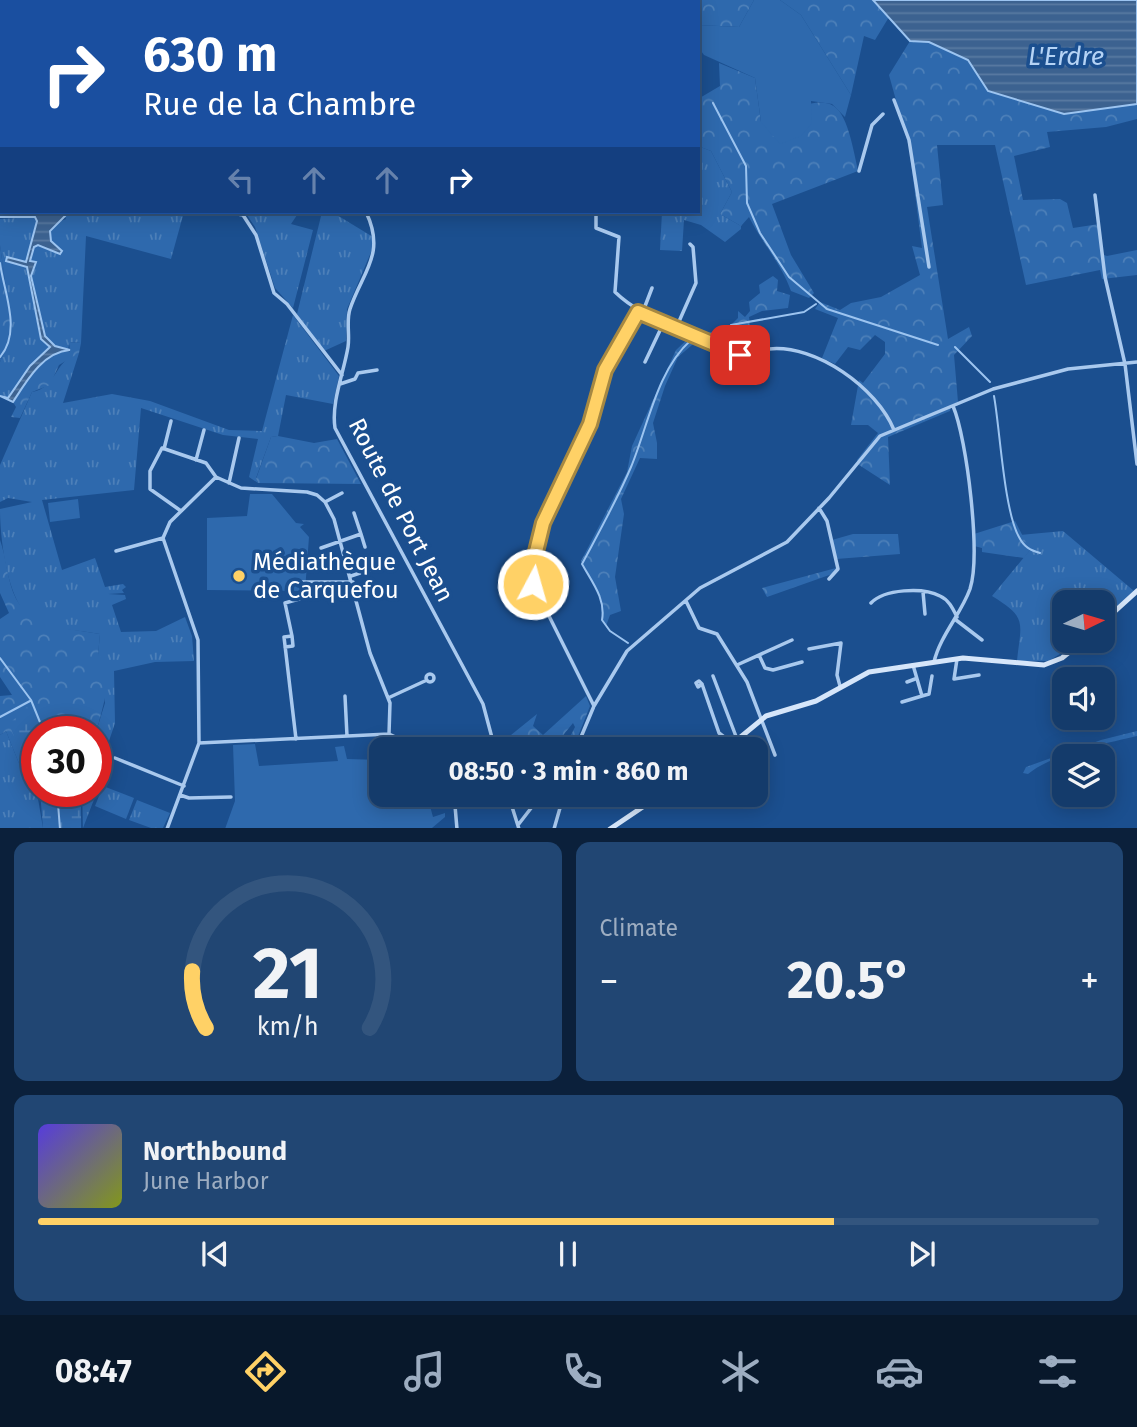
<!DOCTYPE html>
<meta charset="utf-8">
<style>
:root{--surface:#143b6b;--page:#214673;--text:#f1f3f6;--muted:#9dadc1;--line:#33557e;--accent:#ffd166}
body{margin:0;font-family:"Fira Sans",sans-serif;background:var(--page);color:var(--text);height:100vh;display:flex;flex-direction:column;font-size:26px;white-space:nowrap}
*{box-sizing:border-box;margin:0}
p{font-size:23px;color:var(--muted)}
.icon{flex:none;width:38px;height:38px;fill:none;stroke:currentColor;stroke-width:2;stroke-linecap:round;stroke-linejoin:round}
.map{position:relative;height:828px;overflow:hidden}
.details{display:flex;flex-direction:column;gap:14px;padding:14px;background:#0b203b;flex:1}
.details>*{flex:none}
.top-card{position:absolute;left:0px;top:0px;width:700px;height:214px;box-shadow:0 4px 18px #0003,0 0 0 2px var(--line);background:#1a4fa0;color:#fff;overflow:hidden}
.needle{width:46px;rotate:85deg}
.tools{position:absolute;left:1052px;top:590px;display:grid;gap:14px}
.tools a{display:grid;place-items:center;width:63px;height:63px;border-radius:14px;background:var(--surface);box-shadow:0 4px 18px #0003,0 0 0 2px var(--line);font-size:35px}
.speed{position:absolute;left:21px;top:716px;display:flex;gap:14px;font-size:35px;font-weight:700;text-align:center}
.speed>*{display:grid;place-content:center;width:91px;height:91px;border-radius:50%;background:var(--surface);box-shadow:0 4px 18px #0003,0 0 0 2px var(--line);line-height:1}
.speed .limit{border:10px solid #d22;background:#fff;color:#111}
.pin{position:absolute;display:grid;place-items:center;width:60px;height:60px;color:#fff;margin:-30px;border-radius:14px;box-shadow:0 4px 10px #0006}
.me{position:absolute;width:77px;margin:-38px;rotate:6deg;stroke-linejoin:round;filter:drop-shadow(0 0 5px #0008)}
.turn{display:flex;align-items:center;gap:24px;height:147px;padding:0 28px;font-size:32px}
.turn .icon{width:91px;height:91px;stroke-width:2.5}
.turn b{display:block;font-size:49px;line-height:60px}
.lanes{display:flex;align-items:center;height:66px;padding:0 28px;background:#0003;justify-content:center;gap:35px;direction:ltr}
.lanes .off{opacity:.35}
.big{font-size:52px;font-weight:700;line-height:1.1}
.details .widget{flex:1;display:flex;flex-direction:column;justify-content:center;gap:10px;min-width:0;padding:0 24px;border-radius:14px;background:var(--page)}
.details .dial{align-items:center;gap:0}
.dial svg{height:182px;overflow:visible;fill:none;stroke:var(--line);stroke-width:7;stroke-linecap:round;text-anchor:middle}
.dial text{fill:var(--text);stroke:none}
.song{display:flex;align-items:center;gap:21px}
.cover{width:84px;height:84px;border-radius:10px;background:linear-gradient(135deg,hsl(250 70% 55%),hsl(70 70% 35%))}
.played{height:7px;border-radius:4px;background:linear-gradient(90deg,var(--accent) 75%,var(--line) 75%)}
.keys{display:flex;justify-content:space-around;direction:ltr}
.heat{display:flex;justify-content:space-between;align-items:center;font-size:38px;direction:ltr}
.details .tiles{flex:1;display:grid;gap:14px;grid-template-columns:1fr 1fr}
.widget:last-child{grid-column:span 2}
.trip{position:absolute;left:369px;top:737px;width:399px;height:70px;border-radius:14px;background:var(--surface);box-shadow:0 4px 18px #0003,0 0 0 2px var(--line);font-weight:700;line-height:70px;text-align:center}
.menu{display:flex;height:112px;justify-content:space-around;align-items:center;background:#08182b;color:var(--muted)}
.menu .icon{width:49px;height:49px}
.menu .active{color:var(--accent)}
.menu b{font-size:32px;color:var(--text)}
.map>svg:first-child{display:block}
.grass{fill:url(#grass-tufts)}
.forest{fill:url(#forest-crowns)}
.wetland{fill:url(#wetland-marsh)}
.park{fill:#2e69ad}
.water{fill:url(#water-rules);stroke:#9cc4f0;stroke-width:2}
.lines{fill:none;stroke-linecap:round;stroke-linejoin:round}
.stream{stroke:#9cc4f0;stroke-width:2}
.minor{stroke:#a9c9ee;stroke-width:3.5}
.secondary{stroke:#d6e6fa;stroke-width:5}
.route-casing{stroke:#a68842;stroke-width:18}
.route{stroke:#ffd166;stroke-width:12}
.poi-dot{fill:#ffd166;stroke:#1b4f8f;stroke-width:2.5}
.labels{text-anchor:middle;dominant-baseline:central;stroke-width:7;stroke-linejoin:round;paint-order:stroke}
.street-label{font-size:24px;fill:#fff;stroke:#1b4f8f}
.poi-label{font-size:24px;fill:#fff;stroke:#1b4f8f;text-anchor:start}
.water-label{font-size:26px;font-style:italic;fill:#b5d3f5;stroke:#1b4f8f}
</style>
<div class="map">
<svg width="1137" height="829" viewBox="0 0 1137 829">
<defs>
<pattern id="grass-tufts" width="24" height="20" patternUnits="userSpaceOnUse" patternTransform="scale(1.75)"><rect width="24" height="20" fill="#2e69ad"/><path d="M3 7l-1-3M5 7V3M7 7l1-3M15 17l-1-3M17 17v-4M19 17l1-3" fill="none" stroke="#4d80b9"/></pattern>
<pattern id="forest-crowns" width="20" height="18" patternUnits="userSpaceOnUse" patternTransform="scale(1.75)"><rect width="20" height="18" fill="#2e69ad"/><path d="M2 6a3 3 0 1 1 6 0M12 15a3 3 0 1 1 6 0" fill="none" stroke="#4d80b9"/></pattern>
<pattern id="wetland-marsh" width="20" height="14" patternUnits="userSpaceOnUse" patternTransform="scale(1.75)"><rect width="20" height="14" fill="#2e69ad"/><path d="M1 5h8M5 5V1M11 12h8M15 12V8" fill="none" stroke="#4d80b9"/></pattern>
<pattern id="water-rules" width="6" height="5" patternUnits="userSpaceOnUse" patternTransform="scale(1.75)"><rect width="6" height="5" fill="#3c6290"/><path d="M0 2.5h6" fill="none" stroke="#597aa1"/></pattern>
</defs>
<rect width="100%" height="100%" fill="#1b4f8f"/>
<path class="grass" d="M698 146 711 151 732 192 720 214 741 226V229L725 242 701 225 684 220 682 251 660 250 662 212H698Z
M63 212H184L171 259 86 236 81 343 70 342 68 349 56 346 45 336 31 276 30 261 34 247 38 245 60 254V249L51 241 50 231 54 224 66 219Z
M245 212H299L291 224 313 230 293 308 275 288 255 227Z
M322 212H332L373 237 374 245 347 309 346 341 324 351 297 314Z
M35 217 37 221 26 263 8 259V262L27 267 39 333 50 349 30 366 8 398 0 396V362L12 332 0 245V219Z
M293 315 339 376 333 404 286 395 278 436 271 437 256 478 258 483 249 477 258 439 223 435 141 408 134 490 42 500 62 570 95 558 105 587 123 584 126 587 122 590 124 593 108 594 125 595 126 599 112 605 121 632 156 631 185 617 192 636 194 661 155 662 114 671 115 723 106 750 112 753 83 828 82 791H96V732L105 703 98 655 100 634C80 630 54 630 35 621 7 607 0 537 0 509L32 502 8 498 0 502V465L32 392C57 388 54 360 79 353L63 403 112 394 150 401 229 430 262 431Z
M1063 531 1134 591 1103 620 1102 602H1064V640L1080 641 1049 661H1017C1021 622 1028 618 992 596L1030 550 1020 535Z
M6 731 28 786 36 787 43 828H0V735Z
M103 786 134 798 126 819 95 806Z
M137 800 170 813 163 828H151L129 820Z"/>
<path class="forest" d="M680 0H754L739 27 698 25V2Z
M780 0H873L889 17 875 40 864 36 851 95 801 15Z
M910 41 929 42 968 60 988 91 1063 114 1137 104V119L1106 127 1047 132 1050 147 1014 156 1023 200 1060 199 1067 203 1073 228 1099 224 1101 254 1107 256 1137 250V275L1102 279 1100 270 1026 285 995 145H937L943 205 927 207 948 339 969 327 972 336 954 355 958 402 951 405 950 411 888 437 890 485 859 465 857 460 878 433 868 425H851L859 380 863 383 885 354V342L875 335 860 350 848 347 835 364 822 358 838 318 815 309 820 302 840 310 851 303 881 297 920 275 912 246 922 248 909 147 889 75Z
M719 63 755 78 761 122C834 91 842 90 858 171L772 204 791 255 814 293 809 298 791 291C781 263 762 243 749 217L741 226 720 214 732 192 711 151 698 146V99L720 86Z
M0 245 12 332 0 362Z
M773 276 778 280 777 291 790 295 788 308 762 311 749 317C752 333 745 341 734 351L721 348 702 335 730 326 738 318V311L745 317 750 311 749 302 760 293 759 285Z
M692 335 699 339 678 357 665 386 653 423 657 443V459L640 458 621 499 624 514 615 577 621 611 610 615 606 626 602 620 601 598 581 561 627 472 632 446 676 350Z
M69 342 81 343 79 353 59 365 50 385 32 392 20 418 11 417 16 407 13 402C25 383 43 348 70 352Z
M278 436 314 443 337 439 361 484 258 483 256 479 271 437Z
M1015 521 1030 550 1024 558 982 552V548L974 546V534Z
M853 534H898L900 554 836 559 832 540Z
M0 540C6 557 7 576 13 592 27 629 67 628 100 634L98 655C117 667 101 714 96 732H37V789L28 786 6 731 0 735V696L12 695 0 677V619L9 613 0 593Z
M836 568 835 573 767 597 762 588Z
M586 696 590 706 573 749H564L575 727 573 723 552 749H520L511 735 537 714 533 726 543 735Z
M1137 731V736C1104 744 1054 753 1028 774L1023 773 1026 767 1101 740Z"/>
<path class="wetland" d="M27 707 43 730 79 718 99 721 96 732H37V783L30 776 9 724Z
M40 791H81V828H43Z"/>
<path class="park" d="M754 0H780L801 15 851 95 845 117 832 104 811 101 812 123 801 136 780 144 761 122 755 78 704 55 698 47V25L739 27Z
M250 494H272L296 523 304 524 300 527 309 537 305 591 207 590V518L247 516Z
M78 499 80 518 50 522 48 503Z
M255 744 259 766 338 761 335 747 344 746 347 759 381 760 382 794 427 795 433 817 445 813V817L432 828 225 829 235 801 233 745Z"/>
<path class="water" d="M215 0H670L671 2H221Z
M873 0H1137V104L1064 114 988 91 968 60 929 42 910 41Z
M39 212H63L65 216 50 231 51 241 62 251 60 254 38 245 34 247 30 261 36 262 31 276 45 336 55 346 70 350C43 352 27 380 13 402L0 396 8 398 30 366 50 347 41 339 27 267 6 261 7 257 26 262 37 221 35 217H0Z"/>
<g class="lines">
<path class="stream" d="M713 103 746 166 747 203 760 233 789 277 827 309 938 345
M0 263C4 293 22 331 0 357
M731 325 804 312 816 304
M955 347 990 382
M994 396C1000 429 1004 511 1019 537 1024 547 1030 550 1040 553
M628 643 610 631 602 620C606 599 592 582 582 564 599 532 617 500 631 467 648 426 657 370 691 340
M0 658 31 700 44 732
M0 717 30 701
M57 791 60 829"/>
<path class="minor" d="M894 100 909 140 929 267
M859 171 872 125 883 114
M1095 195 1105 277 1125 364 1137 464
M226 212 243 215
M241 212 256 235 274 293 287 304 342 375
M366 212C386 254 363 271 350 309 346 321 350 335 348 347 344 372 331 402 335 428L483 704 495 749
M596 212V228L619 237 615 292C640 316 664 320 694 334 707 341 719 350 733 354 746 358 757 350 769 349 816 344 877 388 894 430
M608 212H610
M642 314 652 288
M677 326 696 283 693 247 690 244
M645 362 664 322
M340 384 355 379 358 373 377 370
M164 449 171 421
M196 460 204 430
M216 477 241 488 307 492 317 495 325 502 334 519 370 653 390 703 389 734
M229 483 239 438
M325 502 342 493
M819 508 827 521 838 569 829 579
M181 511 150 489V471L162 448 206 463 216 477
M361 534 365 547
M321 548 361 534 354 513
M116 551 163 538
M351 576 369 570 388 569
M300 582H353
M923 592 925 614
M686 601 699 628 717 634 747 682 775 755
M871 603C884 589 923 587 940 596 949 600 953 609 957 617
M956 620 982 640
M285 647 293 646 292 636
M809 649 841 643 837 675 840 686
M759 655 765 668 773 670 802 662
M957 659 954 679 979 675
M934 662C940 636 961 614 970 589 981 555 967 439 953 406
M737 665 792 640
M426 678a4 4 0 1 1 8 0a4 4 0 1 1-8 0Z
M713 676 737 739
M907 682 915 679
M702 684 699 681 696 683 698 687 702 684 719 733 732 743
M345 696 347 736
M922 696 929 694 932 676
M388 698 427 680
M902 702 922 696 913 665
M594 706 533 584 532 568 543 523 590 424 605 370 638 312
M296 739 284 637 292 636 285 603 299 599
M199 743 198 640 163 538 170 522 216 477
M576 749 594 706 627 651 700 588 787 542 829 498 880 436 993 389 1068 369 1137 362
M115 758 184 786
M454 794 457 829
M508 794 519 829
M180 795 189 798 231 797
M518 825 542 794
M167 829 199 743 389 734 421 749
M554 829 564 794"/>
<path class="secondary" d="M1102 623 1137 591
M726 749 766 716 816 701 869 672 963 658 1044 665 1062 658 1084 640
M610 829 662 794"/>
</g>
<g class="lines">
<defs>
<path id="route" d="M533 584 532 568 543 523 590 424 605 370 638 312 740 355"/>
</defs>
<use href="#route" class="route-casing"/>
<use href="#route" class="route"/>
</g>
<circle class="poi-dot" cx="239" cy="576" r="7"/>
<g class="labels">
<g class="street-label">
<text transform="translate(401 510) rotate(63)">Route de Port Jean</text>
</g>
<g class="poi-label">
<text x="253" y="562">Médiathèque<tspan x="253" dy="28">de Carquefou</tspan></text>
</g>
<g class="water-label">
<text x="1066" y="56">L'Erdre</text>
</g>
</g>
</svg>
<div class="tools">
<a><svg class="needle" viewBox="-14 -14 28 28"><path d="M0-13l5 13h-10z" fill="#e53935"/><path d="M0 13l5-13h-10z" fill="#9dadc1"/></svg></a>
<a><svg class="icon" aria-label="sound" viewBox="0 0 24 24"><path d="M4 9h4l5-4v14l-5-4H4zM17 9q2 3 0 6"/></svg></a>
<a><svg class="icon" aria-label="layers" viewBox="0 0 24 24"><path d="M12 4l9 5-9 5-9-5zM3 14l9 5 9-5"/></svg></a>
</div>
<div class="speed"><div class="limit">30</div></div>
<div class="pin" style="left:740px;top:355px;background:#d93025"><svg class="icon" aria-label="arrive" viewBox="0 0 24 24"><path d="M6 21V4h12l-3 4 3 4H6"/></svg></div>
<svg class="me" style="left:533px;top:584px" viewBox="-20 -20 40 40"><circle r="17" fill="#ffd166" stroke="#fff" stroke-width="3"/><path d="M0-11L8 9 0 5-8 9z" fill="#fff"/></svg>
<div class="trip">08:50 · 3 min · 860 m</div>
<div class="top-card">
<div class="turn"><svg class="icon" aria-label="right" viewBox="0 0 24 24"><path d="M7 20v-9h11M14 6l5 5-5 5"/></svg><div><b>630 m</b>Rue de la Chambre</div></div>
<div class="lanes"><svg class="icon off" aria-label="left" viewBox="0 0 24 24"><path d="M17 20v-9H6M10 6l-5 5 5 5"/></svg><svg class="icon off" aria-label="ahead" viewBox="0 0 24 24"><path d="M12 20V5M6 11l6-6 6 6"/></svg><svg class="icon off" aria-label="ahead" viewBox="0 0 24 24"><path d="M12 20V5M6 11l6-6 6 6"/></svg><svg class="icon" aria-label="right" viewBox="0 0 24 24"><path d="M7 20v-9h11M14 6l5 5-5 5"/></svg></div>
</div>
</div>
<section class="details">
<div class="tiles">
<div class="widget dial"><svg viewBox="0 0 100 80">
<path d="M14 69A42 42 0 1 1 86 69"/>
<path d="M14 69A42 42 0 0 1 8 44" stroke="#ffd166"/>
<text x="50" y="56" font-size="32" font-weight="700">21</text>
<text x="50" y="72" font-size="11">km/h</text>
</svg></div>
<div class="widget"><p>Climate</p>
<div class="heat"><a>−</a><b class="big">20.5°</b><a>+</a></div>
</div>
<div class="widget">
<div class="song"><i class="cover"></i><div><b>Northbound</b><p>June Harbor</p></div></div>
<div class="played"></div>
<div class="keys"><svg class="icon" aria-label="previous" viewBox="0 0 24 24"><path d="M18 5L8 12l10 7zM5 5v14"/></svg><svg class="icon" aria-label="pause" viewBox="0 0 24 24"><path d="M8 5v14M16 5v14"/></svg><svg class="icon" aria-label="next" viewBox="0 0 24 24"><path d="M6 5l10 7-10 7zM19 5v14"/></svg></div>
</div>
</div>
</section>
<nav class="menu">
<b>08:47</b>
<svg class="icon active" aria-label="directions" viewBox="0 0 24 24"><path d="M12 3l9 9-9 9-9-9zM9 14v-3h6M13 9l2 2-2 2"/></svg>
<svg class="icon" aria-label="music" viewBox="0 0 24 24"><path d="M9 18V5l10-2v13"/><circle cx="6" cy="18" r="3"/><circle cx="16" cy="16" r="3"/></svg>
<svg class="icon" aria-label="phone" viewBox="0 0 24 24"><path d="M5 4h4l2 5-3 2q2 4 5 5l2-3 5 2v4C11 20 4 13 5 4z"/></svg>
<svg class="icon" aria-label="climate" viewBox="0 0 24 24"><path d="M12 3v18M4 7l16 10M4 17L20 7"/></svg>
<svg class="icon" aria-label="car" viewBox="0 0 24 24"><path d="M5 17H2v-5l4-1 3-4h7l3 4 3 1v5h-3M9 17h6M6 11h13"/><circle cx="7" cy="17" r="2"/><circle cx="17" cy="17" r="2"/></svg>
<svg class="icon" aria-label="filters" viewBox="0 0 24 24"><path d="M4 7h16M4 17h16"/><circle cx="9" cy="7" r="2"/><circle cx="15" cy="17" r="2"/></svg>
</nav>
